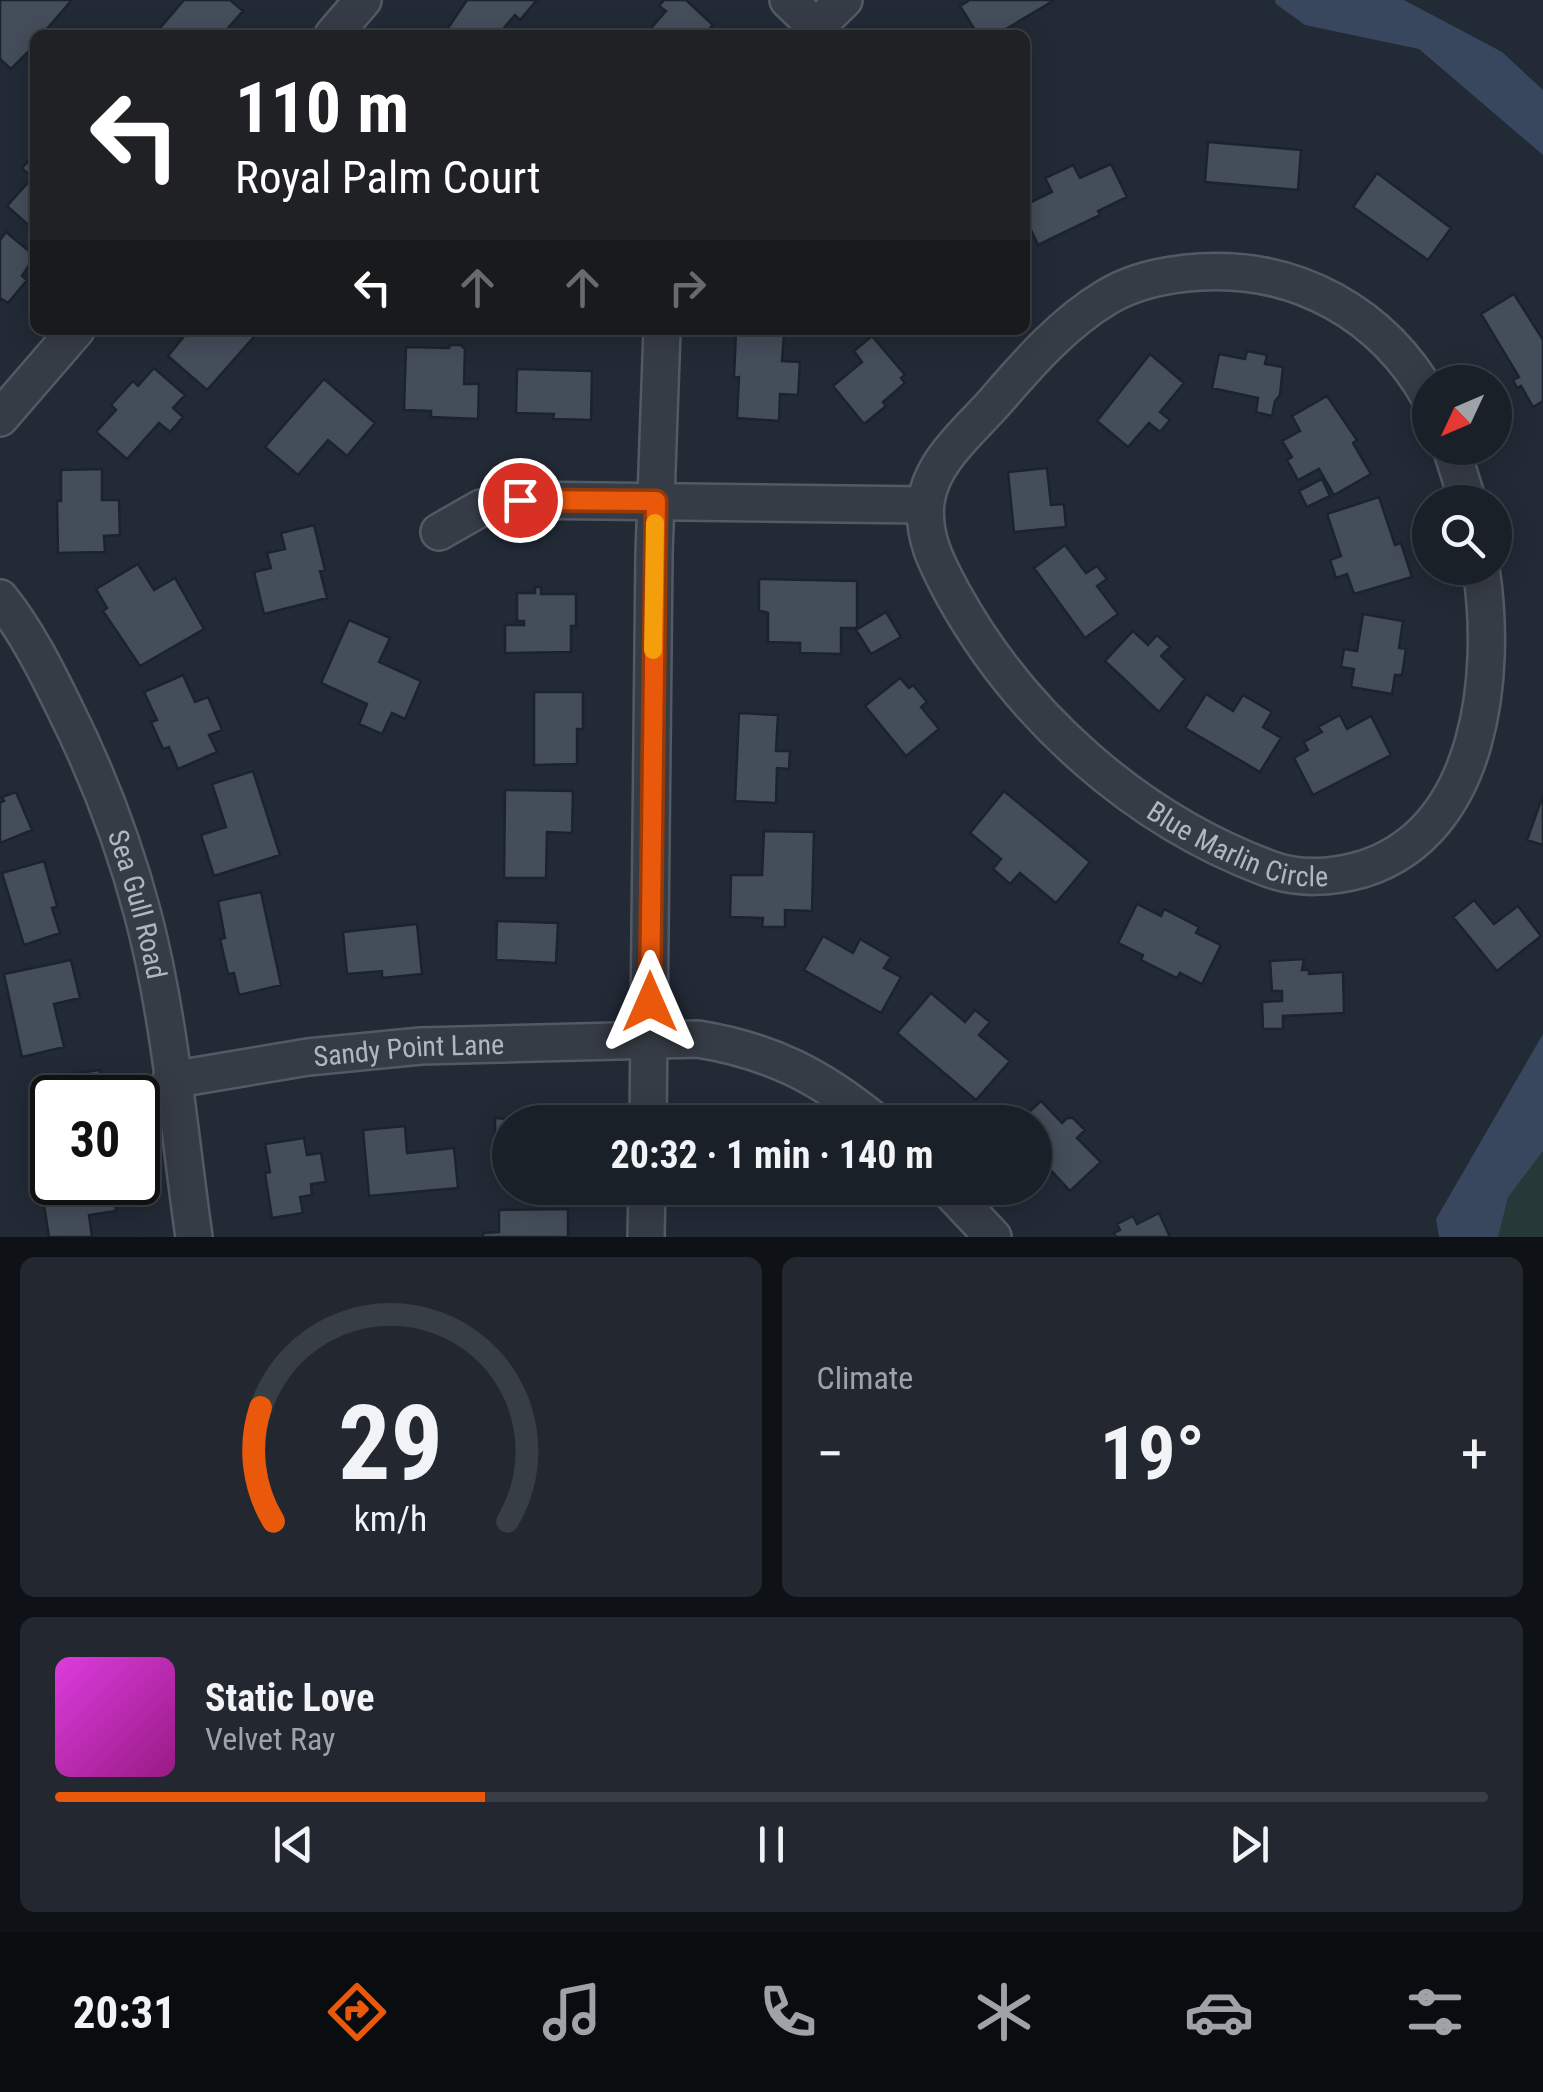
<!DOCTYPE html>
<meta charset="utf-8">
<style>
:root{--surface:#1a2028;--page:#232830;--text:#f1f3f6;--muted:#9fa3a8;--line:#383e45;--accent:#ea580c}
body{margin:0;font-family:"Roboto Condensed",sans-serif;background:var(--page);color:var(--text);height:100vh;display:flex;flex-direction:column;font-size:38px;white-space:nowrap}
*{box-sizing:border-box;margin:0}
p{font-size:32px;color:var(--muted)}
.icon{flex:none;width:55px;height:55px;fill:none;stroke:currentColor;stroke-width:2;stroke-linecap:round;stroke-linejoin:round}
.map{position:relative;height:1237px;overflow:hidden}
.panel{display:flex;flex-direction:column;gap:20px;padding:20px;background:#0e1216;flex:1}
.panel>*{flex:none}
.banner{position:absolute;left:30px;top:30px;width:1000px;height:305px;border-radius:15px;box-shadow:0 5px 25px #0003,0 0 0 2px var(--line);background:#202124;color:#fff;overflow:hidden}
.needle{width:65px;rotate:226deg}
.controls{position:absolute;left:1412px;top:365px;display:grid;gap:20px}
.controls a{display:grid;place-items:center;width:100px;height:100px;border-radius:50%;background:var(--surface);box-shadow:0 5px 25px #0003,0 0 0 2px var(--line);font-size:50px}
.speed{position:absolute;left:30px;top:1075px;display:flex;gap:20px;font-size:50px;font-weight:700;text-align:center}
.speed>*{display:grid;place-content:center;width:130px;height:130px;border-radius:50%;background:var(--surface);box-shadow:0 5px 25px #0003,0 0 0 2px var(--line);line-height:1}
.speed .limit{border:5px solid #111;border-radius:15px;background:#fff;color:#111}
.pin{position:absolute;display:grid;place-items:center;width:85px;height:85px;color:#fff;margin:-42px;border:5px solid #fff;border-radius:50%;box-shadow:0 2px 10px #0007}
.me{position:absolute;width:110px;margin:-55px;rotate:0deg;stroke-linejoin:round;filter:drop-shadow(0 0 8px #0008)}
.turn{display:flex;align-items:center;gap:35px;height:210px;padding:0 40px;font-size:45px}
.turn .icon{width:130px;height:130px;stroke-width:2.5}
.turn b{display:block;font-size:70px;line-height:85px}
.lanes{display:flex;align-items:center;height:95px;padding:0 40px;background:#0003;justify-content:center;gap:50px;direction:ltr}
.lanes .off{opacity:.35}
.big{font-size:75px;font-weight:700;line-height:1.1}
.panel .widget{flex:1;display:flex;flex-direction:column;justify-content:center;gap:15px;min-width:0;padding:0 35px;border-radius:15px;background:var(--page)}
.panel .dial{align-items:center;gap:0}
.dial svg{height:260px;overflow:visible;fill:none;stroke:var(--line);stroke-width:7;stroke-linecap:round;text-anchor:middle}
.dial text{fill:var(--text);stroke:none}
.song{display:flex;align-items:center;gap:30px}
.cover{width:120px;height:120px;border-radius:15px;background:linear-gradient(135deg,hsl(300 70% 55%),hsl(310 70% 35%))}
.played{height:10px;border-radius:5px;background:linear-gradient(90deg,var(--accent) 30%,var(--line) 30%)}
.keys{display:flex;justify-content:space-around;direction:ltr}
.heat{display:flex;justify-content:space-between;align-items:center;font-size:55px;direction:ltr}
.panel .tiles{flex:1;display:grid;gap:20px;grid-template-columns:1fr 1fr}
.widget:last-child{grid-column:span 2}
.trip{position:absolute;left:492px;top:1105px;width:560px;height:100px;border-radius:50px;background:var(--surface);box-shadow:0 5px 25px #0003,0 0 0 2px var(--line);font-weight:700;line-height:100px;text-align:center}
.dock{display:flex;height:160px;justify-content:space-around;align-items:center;background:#0a0d10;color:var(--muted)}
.dock .icon{width:70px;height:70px}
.dock .on{color:var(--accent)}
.dock b{font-size:45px;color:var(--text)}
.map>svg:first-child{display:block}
.green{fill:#273839}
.water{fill:#39475e}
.building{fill:#444d5a;stroke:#1d232d;stroke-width:2.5}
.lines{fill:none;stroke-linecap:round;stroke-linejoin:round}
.street-casing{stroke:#535a64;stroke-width:40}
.street{stroke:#363c46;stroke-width:35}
.route-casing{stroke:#983908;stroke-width:25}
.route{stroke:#ea580c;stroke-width:18}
.slow{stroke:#f59e0b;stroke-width:18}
.labels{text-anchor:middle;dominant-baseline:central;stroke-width:10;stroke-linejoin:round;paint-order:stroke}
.street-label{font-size:28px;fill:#b0b7c3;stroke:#1b212b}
</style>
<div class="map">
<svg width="1543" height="1237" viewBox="0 0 1543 1237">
<rect width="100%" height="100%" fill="#222a36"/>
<path class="green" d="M1543 1146V1237H1485L1467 1165Z"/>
<path class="water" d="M1275 0H1404L1502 52 1543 90V155L1419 49 1305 25 1276 4Z
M1543 1034V1151L1508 1197 1498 1237H1439L1436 1219Z"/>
<path class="building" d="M0 0H70L71 1 45 31 50 35H35V45L11 69 0 59Z
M184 0H230L243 11 222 35H154Z
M467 0H537L520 20 515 15 498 35H455L448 28Z
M664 0H686L713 25 704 35H645L666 11 659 6Z
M970 0H1052L1053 1 996 35H978L960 6Z
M1208 142 1301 150 1298 190 1205 182Z
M34 155 35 157V231L7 206 32 178 22 168Z
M1111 164 1127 197 1098 211 1100 215 1038 245 1025 217V205L1052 192 1045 178 1073 165 1080 178Z
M1377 173 1451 228 1428 260 1353 207Z
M6 232 35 256 22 276 27 280 8 303 2 299 0 301V240Z
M1514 294 1543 340V401L1533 407 1521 386 1517 388 1513 380 1519 377 1481 314Z
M189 330H260L207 390 168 356Z
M736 331 784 334 782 361 800 362 798 395 780 394 779 421 737 418 739 377 734 378Z
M872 336 905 375 901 378 905 383 883 402 886 406 864 424 833 386 862 362 854 351Z
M450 345H461L465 349 464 384H479L478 419 431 417V411L404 410 406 347 449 348Z
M1247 351 1267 355 1265 364 1283 367 1280 395 1275 401 1272 416 1256 412 1258 398 1212 388 1219 354 1245 359Z
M1150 354 1184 383 1160 412 1170 420 1160 432 1149 423 1128 447 1097 421Z
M154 368 185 395 173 408 183 417 170 432 159 423 127 459 96 432 116 410 111 405 133 381 138 386Z
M517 369 592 371 591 420 553 419 554 414 516 413Z
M324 379 375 423 347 456 328 440 298 475 265 447Z
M1327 396 1357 440 1353 443 1371 474 1334 495 1319 469 1298 480 1287 460 1292 457 1282 441 1300 431 1292 416Z
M1047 468 1051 505 1064 504 1066 527 1014 532 1008 472Z
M102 469V500H119L120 535 104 536 105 552 58 553 57 501H61V470Z
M1322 479 1330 496 1307 507 1299 491Z
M1379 497 1395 545 1401 543 1412 577 1354 594 1347 574 1336 578 1330 560 1341 556 1327 514Z
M314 525 325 570 320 571 327 598 264 614 254 572 271 568 267 553 285 549 281 533Z
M1065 545 1086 573 1097 566 1107 579 1097 586 1118 614 1085 638 1034 568Z
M138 564 154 590 175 578 204 629 140 666 103 611 107 608 96 589Z
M759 579 857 581V628H841V654L800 653V643L768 642V613L759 610Z
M535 587H541V594H576V626H571V652L505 653V625H524V621H517V593H535Z
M886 612 901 637 871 654 856 630Z
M1363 614 1403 621 1399 648 1406 649 1402 675H1395L1392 694 1351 687 1354 669 1341 667 1344 649 1357 651Z
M349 620 390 638 379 662 421 681 405 719 392 713 382 734 359 724 367 704 321 683Z
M1133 631 1148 645 1157 635 1170 647 1161 656 1185 679 1159 712 1105 661Z
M183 675 195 702 208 697 222 730 209 735 217 752 178 769 169 747 163 749 151 722 157 720 144 692Z
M900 678 909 688 913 685 927 702 921 707 939 729 906 756 865 706Z
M534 692H583V729H577V764L534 765Z
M1206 694 1233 711 1243 695 1272 712 1263 727 1281 738 1260 772 1185 728Z
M739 713 778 715 776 751H790L789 769 777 768 776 803 735 801Z
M1340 715 1347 729 1371 716 1391 755 1313 795 1294 758 1308 750 1304 742 1322 732 1318 727Z
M253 771 280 855 214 876 201 835 226 827 212 784Z
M505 790 573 791 572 833 547 832 546 878H504Z
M1004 791 1090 862 1056 903 1020 873 1010 884 993 869 1001 859 970 833Z
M16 792 32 830 0 843V803L4 801 2 797Z
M1543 795V845L1527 840Z
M764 831 814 832 812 911 785 910V927H762L763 918 730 917 731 875H762Z
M44 861 57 906 52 908 60 933 24 945 2 873Z
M261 892 281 985 239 995 234 973 228 974 220 939 225 938 218 901Z
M1474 900 1494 924 1518 906 1541 936 1497 971 1453 917Z
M1137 904 1161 916 1164 909 1199 927 1196 933 1221 945 1202 984 1180 973 1177 978 1141 960 1143 955 1118 943Z
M497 921 558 923 556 963 496 960Z
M417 924 422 974 382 978V971L347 974 343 932Z
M823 936 853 953 860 939 891 957 884 968 901 977 881 1013 804 970Z
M1304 959 1302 970H1309V974L1343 972 1344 1013 1283 1016V1029H1263L1262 1002 1282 1001V991H1272L1270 961Z
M71 960 80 998 54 1004 64 1047 22 1057 4 974Z
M931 993 965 1022 975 1010 990 1022 979 1035 1010 1061 976 1100 897 1033Z
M100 1070 102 1098H53L50 1077Z
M1041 1101 1062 1123 1067 1118H1073L1085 1130 1077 1138 1101 1162 1070 1191 1035 1153V1122H1018Z
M495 1118 534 1121 510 1122V1167H495Z
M405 1126 407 1153 454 1148 458 1188 369 1196 363 1130Z
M304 1138 307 1155 321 1153 326 1182 311 1184 312 1195 300 1197 303 1213 272 1218 265 1173 270 1172 265 1144Z
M52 1178V1182H112L116 1211 89 1215 92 1237H49L40 1180Z
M775 1188H812L800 1205Z
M568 1209V1237H483V1233L499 1232V1210Z
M1159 1213 1170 1237H1116L1114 1233 1120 1230 1117 1224 1133 1216 1137 1224Z"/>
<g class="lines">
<defs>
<g id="street">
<path d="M788 0 815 26"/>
<path d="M333 35 363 0"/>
<path d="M808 35 844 0"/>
<path id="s1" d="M1430 398C1383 314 1297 266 1200 272 1168 274 1135 280 1107 297 1063 323 1027 365 994 403 969 431 931 462 926 502 922 537 937 564 953 594 1021 717 1136 819 1267 868 1297 880 1332 878 1363 869 1483 831 1497 673 1481 568"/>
<path d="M0 418 76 330"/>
<path d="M1451 448 1468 502"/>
<path d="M439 532 481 508 520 500 925 505"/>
<path id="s2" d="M0 598C26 630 47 672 65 709 98 775 124 843 143 915 170 1017 179 1132 194 1237"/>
<path id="s3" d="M171 1080 308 1057 421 1046 698 1039C771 1051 820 1076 876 1122"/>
<path d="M648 1122 654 554 662 330"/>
<path d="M947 1188 993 1237"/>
<path d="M646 1237 647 1188"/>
</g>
</defs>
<use href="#street" class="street-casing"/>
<use href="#street" class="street"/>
</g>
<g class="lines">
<defs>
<path id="route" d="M520 500 656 501 650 1002"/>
</defs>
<use href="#route" class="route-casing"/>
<use href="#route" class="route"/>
<path class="slow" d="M653 650 655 523"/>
</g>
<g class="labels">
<g class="street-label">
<text stroke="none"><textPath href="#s1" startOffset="1140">Blue Marlin Circle</textPath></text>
<text stroke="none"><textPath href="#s2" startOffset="338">Sea Gull Road</textPath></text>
<text stroke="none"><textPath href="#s3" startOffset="240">Sandy Point Lane</textPath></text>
</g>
</g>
</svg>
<div class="controls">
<a><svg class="needle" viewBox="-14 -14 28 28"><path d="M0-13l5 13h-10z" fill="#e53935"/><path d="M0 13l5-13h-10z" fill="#9fa3a8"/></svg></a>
<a><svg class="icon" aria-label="search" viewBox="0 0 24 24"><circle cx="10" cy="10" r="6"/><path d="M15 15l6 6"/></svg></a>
</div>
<div class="speed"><div class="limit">30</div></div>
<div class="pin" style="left:520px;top:500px;background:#d93025"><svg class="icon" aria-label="arrive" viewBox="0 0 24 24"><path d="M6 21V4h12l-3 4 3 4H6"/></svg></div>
<svg class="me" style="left:650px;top:1002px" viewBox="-20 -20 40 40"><path d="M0-17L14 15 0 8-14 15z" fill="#ea580c" stroke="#fff" stroke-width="4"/></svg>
<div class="trip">20:32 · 1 min · 140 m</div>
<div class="banner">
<div class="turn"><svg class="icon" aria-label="left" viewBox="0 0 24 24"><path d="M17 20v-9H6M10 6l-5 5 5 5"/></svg><div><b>110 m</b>Royal Palm Court</div></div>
<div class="lanes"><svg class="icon" aria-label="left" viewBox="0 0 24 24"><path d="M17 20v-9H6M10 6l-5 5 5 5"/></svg><svg class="icon off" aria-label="ahead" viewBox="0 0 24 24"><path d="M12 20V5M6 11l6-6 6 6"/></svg><svg class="icon off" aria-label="ahead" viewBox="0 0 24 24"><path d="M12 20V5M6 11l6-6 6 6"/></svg><svg class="icon off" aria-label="right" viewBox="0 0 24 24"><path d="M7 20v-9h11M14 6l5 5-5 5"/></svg></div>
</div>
</div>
<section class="panel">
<div class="tiles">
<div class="widget dial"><svg viewBox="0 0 100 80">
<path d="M14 69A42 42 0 1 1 86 69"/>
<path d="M14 69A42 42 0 0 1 10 34" stroke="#ea580c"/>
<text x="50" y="56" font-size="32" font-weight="700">29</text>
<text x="50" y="72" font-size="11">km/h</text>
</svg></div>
<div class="widget"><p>Climate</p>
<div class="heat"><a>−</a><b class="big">19°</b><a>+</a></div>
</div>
<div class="widget">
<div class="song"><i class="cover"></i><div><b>Static Love</b><p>Velvet Ray</p></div></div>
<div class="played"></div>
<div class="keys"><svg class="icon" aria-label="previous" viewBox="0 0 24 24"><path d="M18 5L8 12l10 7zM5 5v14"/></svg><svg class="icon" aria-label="pause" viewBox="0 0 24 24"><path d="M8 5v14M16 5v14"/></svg><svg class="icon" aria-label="next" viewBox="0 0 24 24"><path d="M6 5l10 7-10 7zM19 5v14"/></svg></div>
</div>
</div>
</section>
<nav class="dock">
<b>20:31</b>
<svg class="icon on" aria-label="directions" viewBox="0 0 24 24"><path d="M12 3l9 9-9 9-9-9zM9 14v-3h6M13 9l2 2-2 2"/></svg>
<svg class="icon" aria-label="music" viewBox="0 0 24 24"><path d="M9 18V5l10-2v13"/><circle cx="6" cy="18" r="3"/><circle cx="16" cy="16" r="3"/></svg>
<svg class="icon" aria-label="phone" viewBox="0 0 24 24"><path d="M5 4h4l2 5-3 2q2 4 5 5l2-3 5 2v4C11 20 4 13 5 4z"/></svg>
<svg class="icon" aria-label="climate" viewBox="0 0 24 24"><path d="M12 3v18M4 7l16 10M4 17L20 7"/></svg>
<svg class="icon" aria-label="car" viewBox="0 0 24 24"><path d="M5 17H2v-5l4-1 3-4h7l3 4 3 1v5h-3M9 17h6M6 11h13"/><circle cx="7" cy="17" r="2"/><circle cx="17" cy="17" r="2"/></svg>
<svg class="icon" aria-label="filters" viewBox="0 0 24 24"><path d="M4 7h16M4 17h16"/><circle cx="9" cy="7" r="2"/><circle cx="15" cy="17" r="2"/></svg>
</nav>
